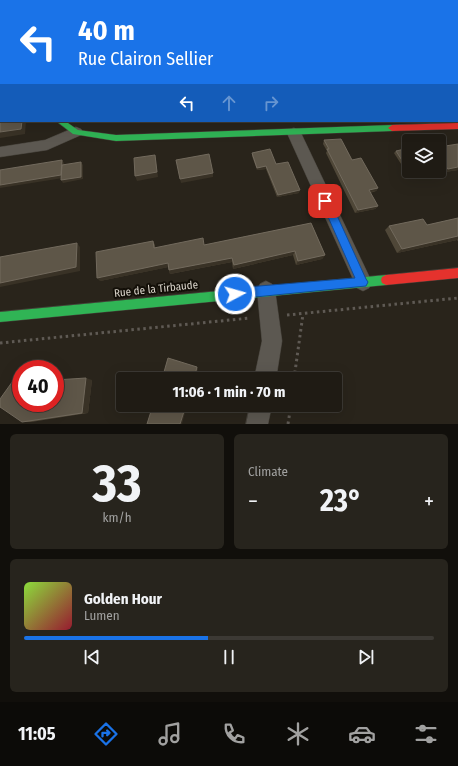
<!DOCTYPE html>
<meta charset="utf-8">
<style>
:root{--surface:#1f1b14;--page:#27241d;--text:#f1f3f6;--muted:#a1a1a0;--line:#3c3934;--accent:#1a73e8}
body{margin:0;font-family:"Fira Sans Condensed",sans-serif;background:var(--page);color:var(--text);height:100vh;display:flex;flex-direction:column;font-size:15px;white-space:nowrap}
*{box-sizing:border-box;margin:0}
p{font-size:13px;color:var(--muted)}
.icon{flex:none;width:22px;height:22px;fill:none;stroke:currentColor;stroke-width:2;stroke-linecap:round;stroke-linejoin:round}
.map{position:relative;height:424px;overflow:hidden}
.panel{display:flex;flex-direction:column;gap:10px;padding:10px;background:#110f0b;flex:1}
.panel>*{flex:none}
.banner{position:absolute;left:0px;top:0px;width:458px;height:122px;box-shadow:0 4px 16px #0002,0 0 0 1px var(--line);background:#1a73e8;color:#fff;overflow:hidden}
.buttons{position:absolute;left:402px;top:134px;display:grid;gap:8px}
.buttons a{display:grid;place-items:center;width:44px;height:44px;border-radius:4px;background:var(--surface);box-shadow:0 4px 16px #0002,0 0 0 1px var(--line);font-size:20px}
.speed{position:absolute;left:12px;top:360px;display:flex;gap:8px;font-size:20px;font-weight:700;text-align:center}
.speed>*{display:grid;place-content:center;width:52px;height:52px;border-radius:50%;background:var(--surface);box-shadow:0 4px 16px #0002,0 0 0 1px var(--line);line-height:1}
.speed .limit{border:6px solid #d22;background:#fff;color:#111}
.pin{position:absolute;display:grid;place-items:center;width:34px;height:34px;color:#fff;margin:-17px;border-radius:8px;box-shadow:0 2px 6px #0006}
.me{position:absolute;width:44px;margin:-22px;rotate:84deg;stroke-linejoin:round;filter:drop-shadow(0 0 3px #0008)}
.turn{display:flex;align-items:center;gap:14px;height:84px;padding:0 12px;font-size:18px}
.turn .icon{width:52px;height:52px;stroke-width:2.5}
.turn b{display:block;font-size:28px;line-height:34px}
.lanes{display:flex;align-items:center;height:38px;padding:0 12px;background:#0003;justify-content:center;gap:20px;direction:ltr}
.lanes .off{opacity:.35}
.big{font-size:30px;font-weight:700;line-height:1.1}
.panel .card{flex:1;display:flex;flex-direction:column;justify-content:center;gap:6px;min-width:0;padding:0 14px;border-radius:6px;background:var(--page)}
.panel .dial{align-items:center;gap:0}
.dial b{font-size:52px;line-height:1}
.song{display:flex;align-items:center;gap:12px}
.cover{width:48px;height:48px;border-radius:6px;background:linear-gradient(135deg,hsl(90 70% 55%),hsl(350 70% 35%))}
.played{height:4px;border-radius:2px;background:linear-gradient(90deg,var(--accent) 45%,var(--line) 45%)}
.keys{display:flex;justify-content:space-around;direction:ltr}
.heat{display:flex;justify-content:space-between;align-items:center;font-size:22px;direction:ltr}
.panel .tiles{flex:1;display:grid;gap:10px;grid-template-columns:1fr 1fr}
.card:last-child{grid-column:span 2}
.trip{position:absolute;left:116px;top:372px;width:226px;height:40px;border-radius:4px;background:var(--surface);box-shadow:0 4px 16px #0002,0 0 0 1px var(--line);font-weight:700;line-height:40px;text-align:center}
.dock{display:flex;height:64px;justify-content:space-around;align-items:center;background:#0c0b08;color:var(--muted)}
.dock .icon{width:28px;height:28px}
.dock .current{color:var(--accent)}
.dock b{font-size:18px;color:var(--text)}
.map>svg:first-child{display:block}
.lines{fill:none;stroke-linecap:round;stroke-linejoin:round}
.street-casing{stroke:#45413a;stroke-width:1}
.fast-casing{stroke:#45413a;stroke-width:1}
.jam-casing{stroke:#45413a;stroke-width:1}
.path{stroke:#5f5a54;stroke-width:3;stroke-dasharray:2.5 3.5;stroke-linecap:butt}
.street{fill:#5c5851;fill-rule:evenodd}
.fast{fill:#30b455;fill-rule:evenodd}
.jam{fill:#e5322d;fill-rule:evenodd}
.wall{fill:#4f4738}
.shaded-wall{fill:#393226}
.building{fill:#5e5648;stroke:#726a5d}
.route{fill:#1a73e8;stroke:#114b97}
.labels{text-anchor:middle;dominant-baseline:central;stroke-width:4;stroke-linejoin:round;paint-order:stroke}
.street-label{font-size:11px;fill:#dcd6cc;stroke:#130f08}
</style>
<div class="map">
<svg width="458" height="424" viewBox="0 0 458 424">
<rect width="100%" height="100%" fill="#29241b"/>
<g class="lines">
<defs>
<path id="street" d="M97 0H107V1H97Z
M457 107H458V116H457Z
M76 127 81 129 83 132 81 135 47 150 0 157V147L45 140Z
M294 128 299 130 301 133 369 276 372 282 369 288 363 291 357 288 287 133 289 130Z
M266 281 272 284 275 290 282 341 276 379H254L262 341 257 290 260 284Z
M250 405H272L268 424H246Z"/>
<path id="fast" d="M56 121H65L78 130 116 135 392 125 396 128 392 131 116 141 73 134Z
M386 275 390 277 391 280 390 283 386 285 0 322V312Z"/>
<path id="jam" d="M458 123V129L392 131 388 128 392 125Z
M458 268V278L386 285 382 283 381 280 382 277 386 275Z"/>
</defs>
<use href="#street" class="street-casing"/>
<use href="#fast" class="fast-casing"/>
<use href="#jam" class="jam-casing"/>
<path class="path" d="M287 315 458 298
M0 343 250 318
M294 379 303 314
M288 424 291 405"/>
<use href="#street" class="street"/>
<use href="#fast" class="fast"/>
<use href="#jam" class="jam"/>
</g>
<path class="wall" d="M420 0H458V26L457 25V1H421Z
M457 52 458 53V81L457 80Z
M121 121H137L122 123Z
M324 140 352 160 378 188 376 191 370 193 378 206 375 209 355 213 326 153 327 151 323 144Z
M439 147 458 170 445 172 439 164Z
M396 151 409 166 403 167 394 153Z
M252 153 276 164 299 193 277 197 266 169 257 170 252 156Z
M458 218V241L457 240 397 253 385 230 389 226 427 225Z
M311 223 325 255 322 259 296 265 293 255 233 269 232 262 170 274 168 267 100 281 153 241 155 245V248L204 245Z
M92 380 88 413 31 422H22L21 403Z"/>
<path class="shaded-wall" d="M22 121H26L25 134 0 138V132Z
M155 155 156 160 158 177 137 181 135 176Z
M62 160 64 163 63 178 0 188V185Z
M81 162 83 165V179L63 183 61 180Z
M409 164V166L403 167 405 165Z
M266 166V169L257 170V168Z
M458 167V170L445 172 448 169Z
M213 173V177L181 183 180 179Z
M378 188 376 191 366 193 369 190Z
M300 190 299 193 277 197 278 195Z
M378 206 375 209 355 213 358 210Z
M458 236V239L457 240 397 253 402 249Z
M77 243 80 247V271L0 287V283Z
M295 251 293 255 233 269 234 265Z
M325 255 322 259 296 265 298 261Z
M232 258V262L170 274 169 270Z
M168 263 169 267 100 281 97 278Z
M197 367 198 369 195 379H194Z
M86 378 92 380 88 413H82Z
M186 405H187L182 424H180Z"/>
<path class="building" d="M0 0H5V1H1V43H0Z
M52 0H82V1H52Z
M121 0H207V1H121Z
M240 0H255L256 1 266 0V1H240Z
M338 0H403L404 1H339Z
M429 0H458V19H457V1H431Z
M457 52 458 53V72L457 71Z
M0 84H1V121H22L21 129 0 132Z
M341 139 352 160 361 158 378 188 369 190 378 206 358 210 327 149H329L324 140Z
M458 144V167L448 169 439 157V147Z
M409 148V164L405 165 396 151Z
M270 149 276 164 288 162 300 190 278 195 266 166 257 168 252 153Z
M209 154 213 173 180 179 176 160Z
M155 155 157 172 135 176 134 158Z
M62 160 61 175 0 185V170Z
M81 162V177L61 180 62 165Z
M458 218V236L402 249 389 226 423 219 427 225Z
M311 223 325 255 298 261 295 251 234 265 232 258 169 270 168 263 97 278 96 252 153 241 154 248 203 238 204 245Z
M77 243 76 267 0 283V257Z
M168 358 197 367 194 379H162Z
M20 371H21V403H55V380L86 378 82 413 22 422 0 407V399Z
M153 405H186L180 424H147Z"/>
<path class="route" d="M325 197 329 198 366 279 368 282 366 286 235 299 231 297 230 294 231 290 235 288 355 278 321 201Z"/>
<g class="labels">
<g class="street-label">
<text transform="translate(156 289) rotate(-6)">Rue de la Tirbaude</text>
</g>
</g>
</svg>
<div class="buttons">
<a><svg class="icon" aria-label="layers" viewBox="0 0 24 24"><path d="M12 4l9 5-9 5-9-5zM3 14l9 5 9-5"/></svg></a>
</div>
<div class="speed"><div class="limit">40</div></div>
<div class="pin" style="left:325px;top:201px;background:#d93025"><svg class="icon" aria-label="arrive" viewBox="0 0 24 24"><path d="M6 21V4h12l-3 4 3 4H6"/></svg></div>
<svg class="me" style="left:235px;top:294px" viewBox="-20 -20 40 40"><circle r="17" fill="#1a73e8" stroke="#fff" stroke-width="3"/><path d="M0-11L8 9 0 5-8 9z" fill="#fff"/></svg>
<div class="trip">11:06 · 1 min · 70 m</div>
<div class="banner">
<div class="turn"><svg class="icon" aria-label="left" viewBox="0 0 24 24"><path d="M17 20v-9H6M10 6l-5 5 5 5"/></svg><div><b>40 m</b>Rue Clairon Sellier</div></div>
<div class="lanes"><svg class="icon" aria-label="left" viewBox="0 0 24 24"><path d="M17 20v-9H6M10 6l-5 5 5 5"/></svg><svg class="icon off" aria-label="ahead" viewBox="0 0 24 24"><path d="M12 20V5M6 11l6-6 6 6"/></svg><svg class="icon off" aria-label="right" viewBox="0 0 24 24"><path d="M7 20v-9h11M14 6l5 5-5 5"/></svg></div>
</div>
</div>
<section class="panel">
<div class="tiles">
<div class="card dial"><b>33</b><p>km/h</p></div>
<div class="card"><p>Climate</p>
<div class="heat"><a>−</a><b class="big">23°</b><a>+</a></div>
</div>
<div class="card">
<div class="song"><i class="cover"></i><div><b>Golden Hour</b><p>Lumen</p></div></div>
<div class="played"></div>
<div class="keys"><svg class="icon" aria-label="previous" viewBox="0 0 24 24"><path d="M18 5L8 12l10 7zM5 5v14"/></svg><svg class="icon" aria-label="pause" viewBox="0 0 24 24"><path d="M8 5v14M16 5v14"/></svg><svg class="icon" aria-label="next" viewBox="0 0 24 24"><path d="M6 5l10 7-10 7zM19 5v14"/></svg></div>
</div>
</div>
</section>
<nav class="dock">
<b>11:05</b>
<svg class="icon current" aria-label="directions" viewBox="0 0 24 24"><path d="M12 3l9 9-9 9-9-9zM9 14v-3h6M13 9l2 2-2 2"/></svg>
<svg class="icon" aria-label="music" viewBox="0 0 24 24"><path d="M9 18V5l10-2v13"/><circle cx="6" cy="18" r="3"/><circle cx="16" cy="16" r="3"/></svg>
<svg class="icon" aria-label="phone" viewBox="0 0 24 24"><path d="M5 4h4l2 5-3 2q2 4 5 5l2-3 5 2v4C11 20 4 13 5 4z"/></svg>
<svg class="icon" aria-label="climate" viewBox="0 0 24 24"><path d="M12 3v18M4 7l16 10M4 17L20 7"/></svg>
<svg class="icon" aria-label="car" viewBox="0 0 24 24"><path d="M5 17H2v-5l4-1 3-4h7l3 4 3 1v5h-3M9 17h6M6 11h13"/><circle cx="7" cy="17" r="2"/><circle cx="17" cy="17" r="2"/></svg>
<svg class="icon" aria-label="filters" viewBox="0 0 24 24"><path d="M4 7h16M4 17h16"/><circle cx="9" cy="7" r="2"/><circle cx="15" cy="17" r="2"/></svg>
</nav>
